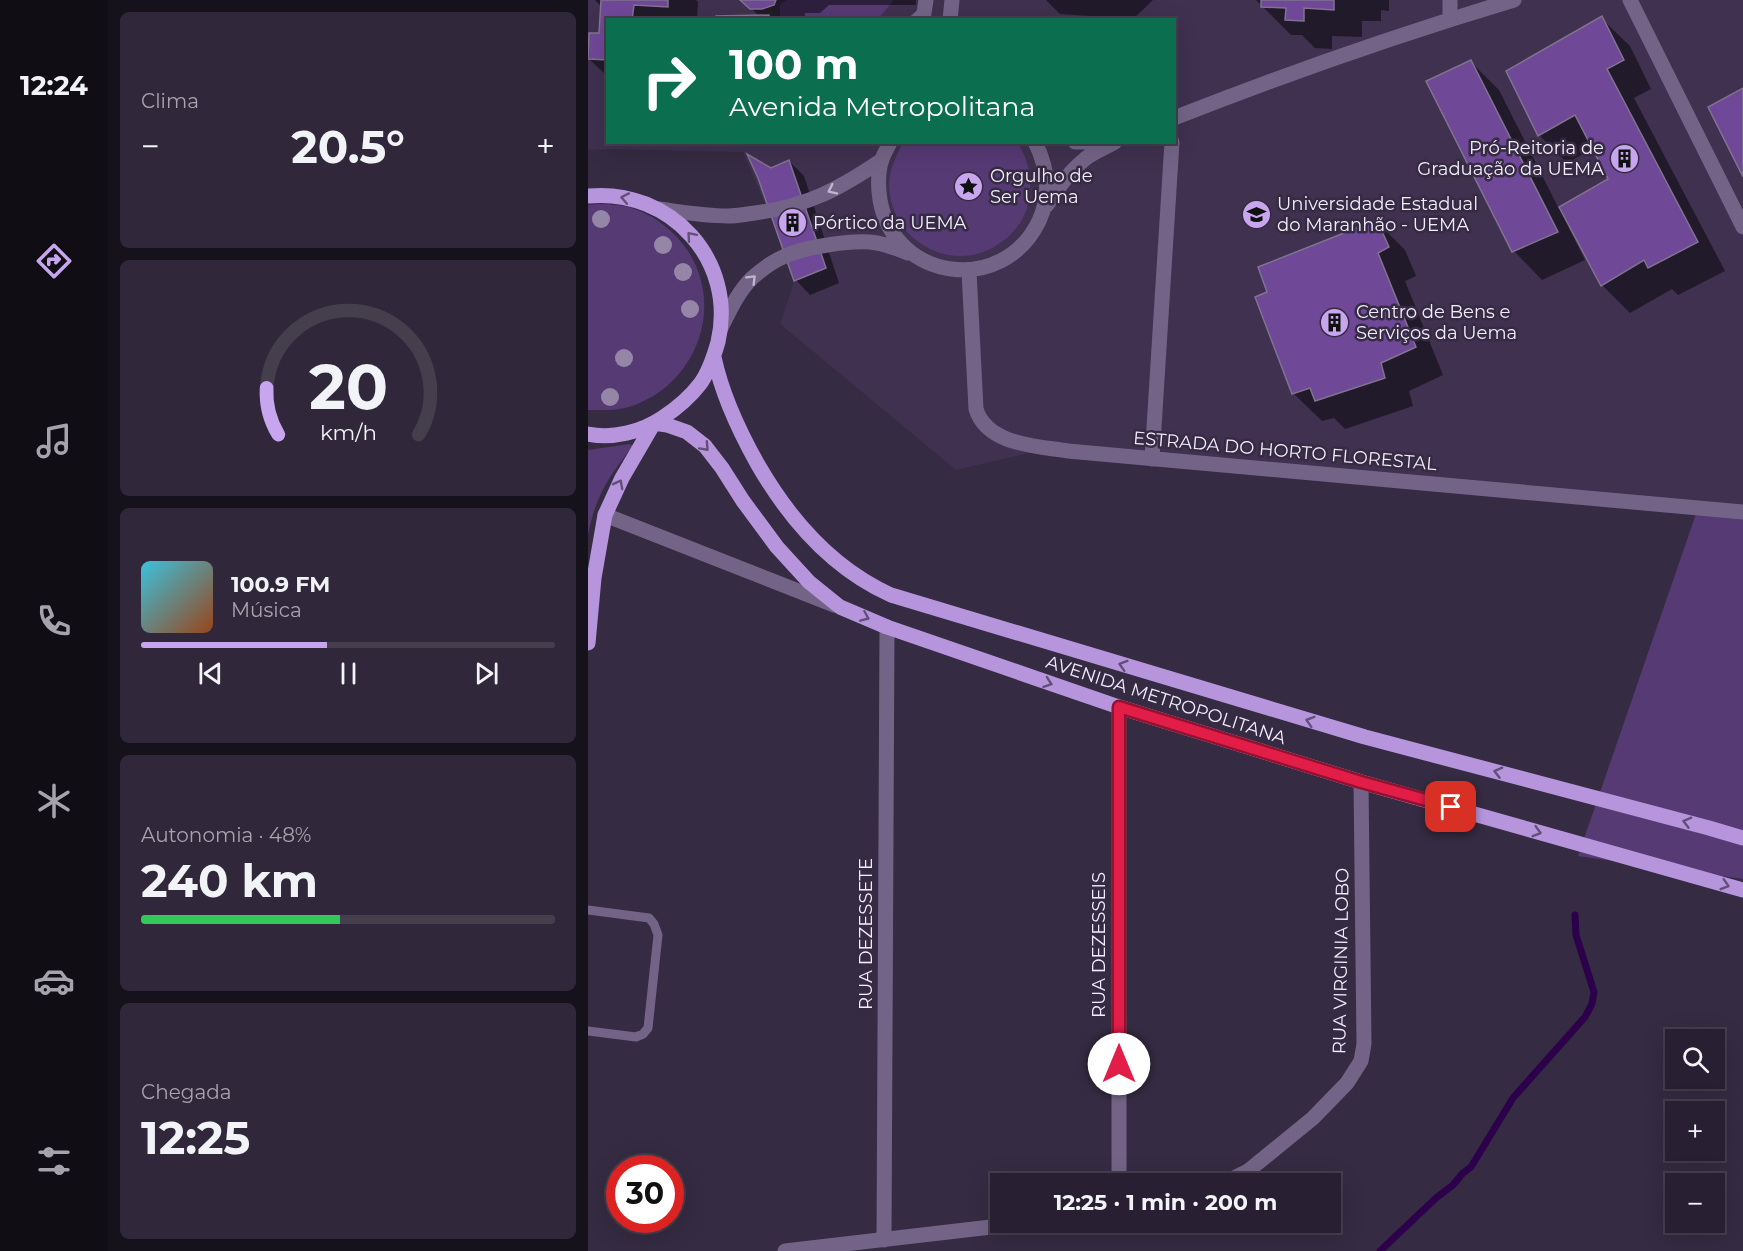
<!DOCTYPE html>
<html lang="pt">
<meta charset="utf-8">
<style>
:root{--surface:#282032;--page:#30283a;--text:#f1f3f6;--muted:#a5a3ac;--line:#443e4d;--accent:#c7a6ef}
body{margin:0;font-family:Montserrat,sans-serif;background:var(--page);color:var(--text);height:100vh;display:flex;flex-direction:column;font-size:22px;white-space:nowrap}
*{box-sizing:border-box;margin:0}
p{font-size:20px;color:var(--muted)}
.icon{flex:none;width:33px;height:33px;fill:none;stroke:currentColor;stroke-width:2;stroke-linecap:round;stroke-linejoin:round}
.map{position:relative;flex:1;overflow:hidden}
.details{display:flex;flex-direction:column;gap:12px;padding:12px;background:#16121c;width:480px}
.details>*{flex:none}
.top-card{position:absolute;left:18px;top:18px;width:570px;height:126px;border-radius:0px;box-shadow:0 6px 24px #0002,0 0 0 2px var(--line);background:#0b6e4f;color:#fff;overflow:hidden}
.tools{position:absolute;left:1077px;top:1029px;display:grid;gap:12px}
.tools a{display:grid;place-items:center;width:60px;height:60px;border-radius:0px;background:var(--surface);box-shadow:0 6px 24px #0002,0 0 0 2px var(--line);font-size:30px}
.speed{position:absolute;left:18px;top:1155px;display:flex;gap:12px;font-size:30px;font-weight:700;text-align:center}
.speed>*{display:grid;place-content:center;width:78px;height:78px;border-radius:50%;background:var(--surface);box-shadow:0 6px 24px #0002,0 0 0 2px var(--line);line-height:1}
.speed .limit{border:9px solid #d22;background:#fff;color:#111}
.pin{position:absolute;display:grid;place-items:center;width:51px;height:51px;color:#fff;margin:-26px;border-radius:12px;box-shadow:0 3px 9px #0006}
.me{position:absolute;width:66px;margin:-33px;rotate:0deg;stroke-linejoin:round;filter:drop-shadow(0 0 4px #0008)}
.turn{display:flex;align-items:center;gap:21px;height:126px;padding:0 24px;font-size:27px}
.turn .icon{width:78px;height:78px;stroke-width:2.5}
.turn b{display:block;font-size:42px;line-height:51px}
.big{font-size:45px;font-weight:700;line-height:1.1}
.details .widget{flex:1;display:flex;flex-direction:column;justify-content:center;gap:9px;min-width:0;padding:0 21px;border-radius:9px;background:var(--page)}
.details .dial{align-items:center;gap:0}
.dial svg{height:156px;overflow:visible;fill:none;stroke:var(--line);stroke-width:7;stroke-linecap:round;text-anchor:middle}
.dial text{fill:var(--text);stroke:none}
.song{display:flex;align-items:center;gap:18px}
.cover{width:72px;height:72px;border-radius:9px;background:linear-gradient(135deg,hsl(190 70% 55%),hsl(20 70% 35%))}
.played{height:6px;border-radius:3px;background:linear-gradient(90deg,var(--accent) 45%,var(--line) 45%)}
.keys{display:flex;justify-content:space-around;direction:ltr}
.heat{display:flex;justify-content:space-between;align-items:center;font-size:33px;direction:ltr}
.charge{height:9px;border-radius:4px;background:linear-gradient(90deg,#34c759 48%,var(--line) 0)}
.trip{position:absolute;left:402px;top:1173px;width:351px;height:60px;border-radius:0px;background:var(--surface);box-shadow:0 6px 24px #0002,0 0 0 2px var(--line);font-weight:700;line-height:60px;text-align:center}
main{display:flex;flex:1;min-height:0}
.tab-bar{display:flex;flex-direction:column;width:108px;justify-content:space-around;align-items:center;background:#100d14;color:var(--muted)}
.tab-bar .icon{width:42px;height:42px}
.tab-bar .on{color:var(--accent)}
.tab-bar b{font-size:27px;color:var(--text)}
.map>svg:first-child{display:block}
.built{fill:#3f314f;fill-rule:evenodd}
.green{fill:#563a74}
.shadow{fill:#0007}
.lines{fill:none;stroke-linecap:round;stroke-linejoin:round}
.stream{stroke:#2d004c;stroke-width:7}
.building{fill:#6f4897;stroke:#80738f;stroke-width:1.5}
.service{stroke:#736487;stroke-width:9}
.minor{stroke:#736487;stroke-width:15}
.primary{stroke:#b695dd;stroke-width:15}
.tree{fill:#9586a8}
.oneway{stroke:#bfb5cd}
.oneway2{stroke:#625078}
.route-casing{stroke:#92132f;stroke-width:15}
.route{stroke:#e11d48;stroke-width:10}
.labels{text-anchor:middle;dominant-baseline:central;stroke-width:5;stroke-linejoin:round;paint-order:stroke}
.poi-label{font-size:18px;fill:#f2ebfb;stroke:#352b42;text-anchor:start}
.street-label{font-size:18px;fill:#f2ebfb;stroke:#352b42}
</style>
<main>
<nav class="tab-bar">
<b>12:24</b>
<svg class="icon on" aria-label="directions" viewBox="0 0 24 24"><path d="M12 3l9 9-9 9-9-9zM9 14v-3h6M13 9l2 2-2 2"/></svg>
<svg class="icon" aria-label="music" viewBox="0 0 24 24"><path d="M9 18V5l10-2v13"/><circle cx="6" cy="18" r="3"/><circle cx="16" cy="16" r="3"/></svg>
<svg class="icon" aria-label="phone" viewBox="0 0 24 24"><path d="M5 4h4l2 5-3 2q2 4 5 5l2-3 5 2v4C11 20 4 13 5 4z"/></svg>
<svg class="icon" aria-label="climate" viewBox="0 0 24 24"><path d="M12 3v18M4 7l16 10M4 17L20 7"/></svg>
<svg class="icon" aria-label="car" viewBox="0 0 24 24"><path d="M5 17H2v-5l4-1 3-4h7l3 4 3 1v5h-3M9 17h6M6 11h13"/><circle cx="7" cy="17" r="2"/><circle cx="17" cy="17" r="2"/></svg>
<svg class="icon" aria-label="filters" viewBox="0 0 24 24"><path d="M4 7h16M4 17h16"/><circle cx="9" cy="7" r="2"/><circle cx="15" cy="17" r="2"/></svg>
</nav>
<section class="details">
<div class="widget"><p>Clima</p>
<div class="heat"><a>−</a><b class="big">20.5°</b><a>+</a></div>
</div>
<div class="widget dial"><svg viewBox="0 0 100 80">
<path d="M14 69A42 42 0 1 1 86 69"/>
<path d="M14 69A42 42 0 0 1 8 45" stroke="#c7a6ef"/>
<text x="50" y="56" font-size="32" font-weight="700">20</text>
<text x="50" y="72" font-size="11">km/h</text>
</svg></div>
<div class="widget">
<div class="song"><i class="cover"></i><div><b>100.9 FM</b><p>Música</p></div></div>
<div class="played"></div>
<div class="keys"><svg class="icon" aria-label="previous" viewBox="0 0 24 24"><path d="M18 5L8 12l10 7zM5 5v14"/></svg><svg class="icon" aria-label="pause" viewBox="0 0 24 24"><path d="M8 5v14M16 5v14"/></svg><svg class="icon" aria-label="next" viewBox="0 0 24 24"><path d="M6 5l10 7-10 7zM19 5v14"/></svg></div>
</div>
<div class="widget"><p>Autonomia · 48%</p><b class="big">240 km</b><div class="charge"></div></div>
<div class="widget"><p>Chegada</p><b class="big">12:25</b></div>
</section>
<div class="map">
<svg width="1155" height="1251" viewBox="0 0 1155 1251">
<rect width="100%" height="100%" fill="#352b42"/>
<path class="built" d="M0 0H1155V511L462 448 368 470 192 324 208 276 155 152 27 149 0 150ZM20 20H586V142H20Z"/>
<path class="green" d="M199 0H306L290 19H192V4Z
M429 142C442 162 445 182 440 204 437 219 427 232 415 241 369 277 303 244 301 186 301 170 308 156 315 143Z
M11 204C23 204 35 205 47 209 69 217 87 232 100 251 138 310 106 387 41 407 28 411 14 410 0 410V205Z
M41 444 44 445V447C20 478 8 495 0 535V450Z
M1110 508 1155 513V879L990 856Z"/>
<path class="shadow" d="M7 0H108L110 2 109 20H20V77L1 59 13 35 14 7Z
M155 0H328V5H241L232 13H217V20H130L172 17Z
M458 0H565L545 19 472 14Z
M668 0H801V11L793 10V21H774V37L744 36V49L727 48 714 35H703Z
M1013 18 1042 46 1063 89 1046 98 1137 271 1090 295 1084 289 1042 313 1014 285 983 227 981 228 997 260 954 280 926 251 883 62 911 90 971 209 1022 180 1006 148 979 163 951 135Z
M201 161 216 176 251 283 222 295 208 280 171 178Z
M789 222 817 250 828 276 817 281 855 375 821 391 825 406 757 429 746 418 734 421 705 393 681 292Z"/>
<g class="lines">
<path class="stream" d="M792 1251 848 1198 865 1185 875 1173 883 1167 925 1098 997 1017 1004 1004 1006 992 988 935 987 915"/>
</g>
<path class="building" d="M13 0H80V7L46 5 44 20H20V60L0 59 1 33H11Z
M152 0H188L186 5 174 9H162Z
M673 0H746V10L716 8V21L697 20 698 8 673 7Z
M181 15V20H128V16Z
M1014 16 1036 60 1019 69 1110 242 1060 268 1056 260 1013 286 971 207 1020 179 987 115 950 136 918 71Z
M883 60 970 232 924 252 838 81Z
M1155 88V177L1120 107Z
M159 154 183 168 201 160 238 268 206 281 170 178Z
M789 220 801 247 790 253 828 347 793 363 797 378 727 401 722 388 704 394 667 297 679 292 670 267Z"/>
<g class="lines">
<path class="service" d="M325 20 336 10
M0 910 61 918 66 924 70 935 60 1028 55 1034 48 1037 0 1031"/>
<path class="minor" d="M1042 0 1155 227
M862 19V0
M335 20 338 0
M362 20 364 0
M586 118C698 74 812 34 926 0
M302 142C300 148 296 153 294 159 290 171 290 187 292 200 306 281 415 296 451 221 463 195 460 168 447 142
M487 142H516
M459 205C470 188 481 172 497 159 505 152 517 148 527 142
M71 209C94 212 117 216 140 216 149 216 158 214 167 213 220 206 251 189 294 160
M381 271 388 409C399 445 449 446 480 451L1155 512
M133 328C142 310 150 292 164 278 173 270 184 262 195 257 216 247 266 239 289 243 300 245 310 249 320 253
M564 459 584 142
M17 515 246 605
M531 1184V707
M634 1184 660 1171 725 1118 759 1083 773 1061 776 1044 773 782
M296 1240 299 627
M197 1251 446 1222"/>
<path class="primary" d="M0 196C83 188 149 261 130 342 126 356 121 372 112 384 102 397 88 409 74 418 53 432 25 439 0 434
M126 357C134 395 150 429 169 463 201 519 243 568 303 595L777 737 1121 828 1155 838
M66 423 79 425 99 432 117 446 134 468 155 501 189 547 221 582 252 607 299 627 531 707 773 782 1155 890
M0 643 6 578 17 515 34 478 66 423"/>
</g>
<g class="tree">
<circle cx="13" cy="219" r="9"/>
<circle cx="75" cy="245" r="9"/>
<circle cx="95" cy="272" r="9"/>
<circle cx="102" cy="309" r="9"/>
<circle cx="36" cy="358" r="9"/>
<circle cx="22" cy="397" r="9"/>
</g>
<defs><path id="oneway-chevron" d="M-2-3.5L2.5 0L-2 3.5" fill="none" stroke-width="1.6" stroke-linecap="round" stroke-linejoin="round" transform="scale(1.5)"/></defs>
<g class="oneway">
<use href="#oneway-chevron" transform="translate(244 190) rotate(154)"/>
<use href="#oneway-chevron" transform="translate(164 279) rotate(-45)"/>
</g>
<g class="oneway2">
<use href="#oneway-chevron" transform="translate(37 198) rotate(-169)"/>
<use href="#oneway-chevron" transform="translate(103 236) rotate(-131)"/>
<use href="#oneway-chevron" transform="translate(117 447) rotate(47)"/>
<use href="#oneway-chevron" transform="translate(31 484) rotate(-62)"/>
<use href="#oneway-chevron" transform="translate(277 617) rotate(23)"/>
<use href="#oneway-chevron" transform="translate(535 665) rotate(-163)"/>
<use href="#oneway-chevron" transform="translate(460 683) rotate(19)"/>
<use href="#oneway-chevron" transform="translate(722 721) rotate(-163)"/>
<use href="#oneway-chevron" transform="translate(910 772) rotate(-165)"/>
<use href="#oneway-chevron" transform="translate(1099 822) rotate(-165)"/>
<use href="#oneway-chevron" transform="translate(949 832) rotate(16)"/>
<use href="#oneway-chevron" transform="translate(1137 885) rotate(17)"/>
</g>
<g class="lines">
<defs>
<path id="route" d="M531 1064V707L773 782 863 807"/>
</defs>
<use href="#route" class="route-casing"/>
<use href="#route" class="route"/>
</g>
<defs>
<symbol id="building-disc" viewBox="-11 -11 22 22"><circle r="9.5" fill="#c7a6ef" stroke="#352b42"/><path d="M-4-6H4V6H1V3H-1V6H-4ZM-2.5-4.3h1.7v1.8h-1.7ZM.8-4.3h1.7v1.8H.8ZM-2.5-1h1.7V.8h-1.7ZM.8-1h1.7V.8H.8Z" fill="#111"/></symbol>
<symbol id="sight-disc" viewBox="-11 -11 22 22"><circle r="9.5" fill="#c7a6ef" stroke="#352b42"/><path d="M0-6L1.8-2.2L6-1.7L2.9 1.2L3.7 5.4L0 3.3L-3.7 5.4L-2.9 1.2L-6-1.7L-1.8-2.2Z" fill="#111"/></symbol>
<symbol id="university-disc" viewBox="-11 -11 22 22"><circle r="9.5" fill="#c7a6ef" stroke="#352b42"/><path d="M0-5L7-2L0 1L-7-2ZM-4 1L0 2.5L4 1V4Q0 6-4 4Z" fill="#111"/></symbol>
</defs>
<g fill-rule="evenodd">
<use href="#building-disc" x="1020" y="142" width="33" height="33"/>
<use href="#sight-disc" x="364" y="170" width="33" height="33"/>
<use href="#university-disc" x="652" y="198" width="33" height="33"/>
<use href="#building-disc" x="188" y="206" width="33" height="33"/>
<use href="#building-disc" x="730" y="306" width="33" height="33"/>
</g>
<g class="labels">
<g class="poi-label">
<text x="1016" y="148" text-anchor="end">Pró-Reitoria de<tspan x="1016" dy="21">Graduação da UEMA</tspan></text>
<text x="402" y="176">Orgulho de<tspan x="402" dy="21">Ser Uema</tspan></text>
<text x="689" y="204">Universidade Estadual<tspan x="689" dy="21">do Maranhão - UEMA</tspan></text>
<text x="225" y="223">Pórtico da UEMA</text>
<text x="768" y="312">Centro de Bens e<tspan x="768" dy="21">Serviços da Uema</tspan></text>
</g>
<g class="street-label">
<text transform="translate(697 451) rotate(5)">ESTRADA DO HORTO FLORESTAL</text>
<text transform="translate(578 700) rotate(18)">AVENIDA METROPOLITANA</text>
<text transform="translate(278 934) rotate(-90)">RUA DEZESSETE</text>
<text transform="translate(511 945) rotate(-90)">RUA DEZESSEIS</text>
<text transform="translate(753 961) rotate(-89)">RUA VIRGINIA LOBO</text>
</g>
</g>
</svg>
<div class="tools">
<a><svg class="icon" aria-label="search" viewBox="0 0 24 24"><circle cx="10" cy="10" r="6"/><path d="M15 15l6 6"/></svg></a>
<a>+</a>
<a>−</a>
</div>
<div class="speed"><div class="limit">30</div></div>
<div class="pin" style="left:863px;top:807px;background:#d93025"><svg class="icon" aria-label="arrive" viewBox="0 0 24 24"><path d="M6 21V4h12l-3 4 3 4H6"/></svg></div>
<svg class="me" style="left:531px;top:1064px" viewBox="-20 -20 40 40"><circle r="19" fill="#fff"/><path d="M0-13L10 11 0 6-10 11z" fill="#e11d48"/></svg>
<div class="trip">12:25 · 1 min · 200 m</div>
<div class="top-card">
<div class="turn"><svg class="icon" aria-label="right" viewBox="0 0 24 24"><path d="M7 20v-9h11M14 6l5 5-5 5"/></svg><div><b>100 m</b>Avenida Metropolitana</div></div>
</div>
</div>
</main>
